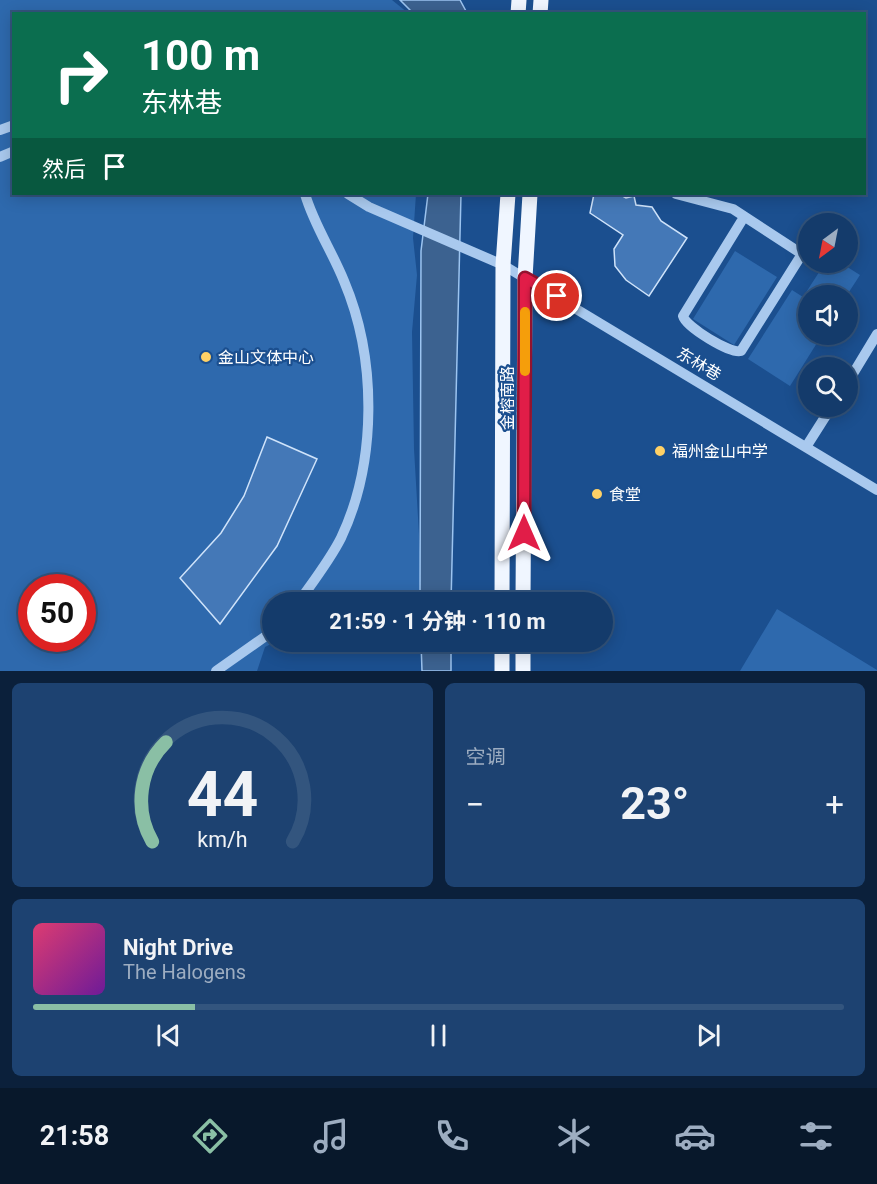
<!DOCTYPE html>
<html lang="zh">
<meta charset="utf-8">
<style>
:root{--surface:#143b6b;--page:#1d4271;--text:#f1f3f6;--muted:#9dadc1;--line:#33557e;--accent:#8abfa5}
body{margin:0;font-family:Roboto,"Noto Sans SC",sans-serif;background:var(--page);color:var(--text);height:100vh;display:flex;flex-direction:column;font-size:22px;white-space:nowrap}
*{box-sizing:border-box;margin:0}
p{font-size:20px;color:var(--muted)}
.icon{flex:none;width:33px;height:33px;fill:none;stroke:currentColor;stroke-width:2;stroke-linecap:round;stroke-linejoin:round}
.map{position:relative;height:671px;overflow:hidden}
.side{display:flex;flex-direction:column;gap:12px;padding:12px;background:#0b203b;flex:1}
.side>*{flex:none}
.guide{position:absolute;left:12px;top:12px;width:854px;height:183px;border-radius:0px;box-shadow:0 3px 15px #0003,0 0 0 2px var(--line);background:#0b6e4f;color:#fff;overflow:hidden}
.needle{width:39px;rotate:212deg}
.buttons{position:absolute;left:798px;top:213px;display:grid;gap:12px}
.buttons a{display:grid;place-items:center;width:60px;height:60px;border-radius:50%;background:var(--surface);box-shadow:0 3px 15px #0003,0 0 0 2px var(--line);font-size:30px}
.speed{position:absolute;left:18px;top:574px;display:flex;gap:12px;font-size:30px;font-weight:700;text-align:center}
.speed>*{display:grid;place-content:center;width:78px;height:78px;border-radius:50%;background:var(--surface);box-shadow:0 3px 15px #0003,0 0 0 2px var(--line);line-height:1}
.speed .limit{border:9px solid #d22;background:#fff;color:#111}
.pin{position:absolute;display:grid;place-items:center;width:51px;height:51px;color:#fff;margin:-26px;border:3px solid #fff;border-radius:50%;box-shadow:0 2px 6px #0007}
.me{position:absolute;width:66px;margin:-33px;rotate:0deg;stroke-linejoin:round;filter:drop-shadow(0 0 4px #0008)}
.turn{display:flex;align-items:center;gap:21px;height:126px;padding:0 30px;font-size:27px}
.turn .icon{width:78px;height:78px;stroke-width:2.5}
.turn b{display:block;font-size:42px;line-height:51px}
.then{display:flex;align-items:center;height:57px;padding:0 30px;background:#0003;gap:12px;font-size:22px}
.big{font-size:45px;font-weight:700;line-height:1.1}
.side .tile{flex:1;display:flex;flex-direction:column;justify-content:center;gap:9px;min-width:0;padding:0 21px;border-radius:9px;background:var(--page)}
.side .dial{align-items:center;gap:0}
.dial svg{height:156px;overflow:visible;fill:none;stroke:var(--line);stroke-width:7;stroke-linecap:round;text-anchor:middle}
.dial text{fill:var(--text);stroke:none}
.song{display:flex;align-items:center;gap:18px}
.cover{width:72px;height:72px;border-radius:9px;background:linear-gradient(135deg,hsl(340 70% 55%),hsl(280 70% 35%))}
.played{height:6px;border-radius:3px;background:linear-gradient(90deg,var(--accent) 20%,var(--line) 20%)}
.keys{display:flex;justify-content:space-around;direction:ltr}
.heat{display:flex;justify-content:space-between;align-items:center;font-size:33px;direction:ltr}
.side .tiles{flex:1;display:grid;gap:12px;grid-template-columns:1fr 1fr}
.tile:last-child{grid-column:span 2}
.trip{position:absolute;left:262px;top:592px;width:351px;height:60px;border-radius:30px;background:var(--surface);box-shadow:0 3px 15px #0003,0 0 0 2px var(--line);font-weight:700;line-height:60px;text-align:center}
.tab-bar{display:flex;height:96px;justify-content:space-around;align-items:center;background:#08182b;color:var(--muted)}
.tab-bar .icon{width:42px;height:42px}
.tab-bar .selected{color:var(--accent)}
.tab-bar b{font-size:27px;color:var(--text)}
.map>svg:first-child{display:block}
.green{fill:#2e69ad;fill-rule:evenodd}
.water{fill:#3c6290;stroke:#9cc4f0;stroke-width:1.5}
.building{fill:#4478b7;stroke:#cfe3fa;stroke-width:1.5}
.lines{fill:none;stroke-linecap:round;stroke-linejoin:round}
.minor{stroke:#a9c9ee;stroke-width:10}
.major{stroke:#f0f6ff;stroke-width:15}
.route-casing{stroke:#92132f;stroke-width:15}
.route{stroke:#e11d48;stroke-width:10}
.slow{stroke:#f59e0b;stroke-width:10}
.poi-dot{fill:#ffd166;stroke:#1b4f8f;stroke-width:2}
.labels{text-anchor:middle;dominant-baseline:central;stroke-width:4.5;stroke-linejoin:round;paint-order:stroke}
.poi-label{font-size:16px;fill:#fff;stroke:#1b4f8f;text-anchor:start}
.street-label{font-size:16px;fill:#fff;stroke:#1b4f8f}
</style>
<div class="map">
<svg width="877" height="671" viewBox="0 0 877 671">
<rect width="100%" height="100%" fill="#1b4f8f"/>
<path class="green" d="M0 0H392L408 13 14 14V194H416L413 238 417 275 412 332 414 449 423 603H273L275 642 265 647 257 671H0ZM32 588H82V639H32Z
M735 251 777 277 734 345 693 319Z
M825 263H841L860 275 847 295 808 296V334L822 335 790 386 748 359 792 290 803 297Z
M777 609 877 670V671H740Z"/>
<path class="water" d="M400 0H460L467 13H413Z
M428 194H461L451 603H420L421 251Z
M421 642H451V671H422Z"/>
<path class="building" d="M594 194H619L626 198 634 196 636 205 652 207 661 221 687 238 649 296 626 280 615 266 614 249 623 235 590 213Z
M267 437 317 459 277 546 220 624 180 578 221 533 244 496Z"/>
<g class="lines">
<path class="minor" d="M0 130 14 125
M0 157 14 151
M348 194 369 207 503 265 877 490
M676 194 733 209 808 258
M744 217 683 316C686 327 730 354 741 351L802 254
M815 262 817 264
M848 382 877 334
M806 447 832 406
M298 603C312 583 330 560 341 538 377 462 377 359 344 281 332 251 314 225 305 194
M216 671 273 631"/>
<path class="major" d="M518 14 519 0
M540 14 541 0
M502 603 503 265 508 194
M523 603 525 278 530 194
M502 671V642
M523 671V642"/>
</g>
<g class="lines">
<defs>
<path id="route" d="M524 533 525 278 557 296"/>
</defs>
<use href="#route" class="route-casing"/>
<use href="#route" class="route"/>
<path class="slow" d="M525 371V312"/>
</g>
<g class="poi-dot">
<circle cx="206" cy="357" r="6"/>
<circle cx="660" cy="451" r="6"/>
<circle cx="597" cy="494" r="6"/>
</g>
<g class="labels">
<g class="poi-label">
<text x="218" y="357">金山文体中心</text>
<text x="672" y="451">福州金山中学</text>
<text x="609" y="494">食堂</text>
</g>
<g class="street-label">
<text transform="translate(699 364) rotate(31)">东林巷</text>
<text transform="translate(507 398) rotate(-90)">金榕南路</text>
</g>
</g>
</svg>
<div class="buttons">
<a><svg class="needle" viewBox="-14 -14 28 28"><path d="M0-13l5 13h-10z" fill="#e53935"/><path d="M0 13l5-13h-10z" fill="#9dadc1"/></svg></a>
<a><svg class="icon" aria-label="sound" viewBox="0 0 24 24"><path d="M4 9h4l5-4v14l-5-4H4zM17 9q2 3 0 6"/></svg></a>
<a><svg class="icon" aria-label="search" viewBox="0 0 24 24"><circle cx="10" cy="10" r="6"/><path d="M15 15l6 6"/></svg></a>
</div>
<div class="speed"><div class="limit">50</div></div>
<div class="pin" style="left:557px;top:296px;background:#d93025"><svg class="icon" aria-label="arrive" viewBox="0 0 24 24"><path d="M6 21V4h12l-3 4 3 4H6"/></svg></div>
<svg class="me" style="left:524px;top:533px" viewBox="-20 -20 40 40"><path d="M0-17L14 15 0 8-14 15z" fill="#e11d48" stroke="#fff" stroke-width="4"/></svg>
<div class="trip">21:59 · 1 分钟 · 110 m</div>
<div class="guide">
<div class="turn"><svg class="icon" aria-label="right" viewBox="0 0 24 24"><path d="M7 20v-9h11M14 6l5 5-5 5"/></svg><div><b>100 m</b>东林巷</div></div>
<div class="then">然后<svg class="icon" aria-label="arrive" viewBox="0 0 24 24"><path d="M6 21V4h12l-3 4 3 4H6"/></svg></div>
</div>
</div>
<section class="side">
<div class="tiles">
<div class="tile dial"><svg viewBox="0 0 100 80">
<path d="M14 69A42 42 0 1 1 86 69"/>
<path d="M14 69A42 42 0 0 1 21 18" stroke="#8abfa5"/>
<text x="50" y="56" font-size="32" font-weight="700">44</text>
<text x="50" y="72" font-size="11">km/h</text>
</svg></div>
<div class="tile"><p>空调</p>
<div class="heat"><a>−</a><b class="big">23°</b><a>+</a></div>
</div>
<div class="tile">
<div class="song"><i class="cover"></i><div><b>Night Drive</b><p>The Halogens</p></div></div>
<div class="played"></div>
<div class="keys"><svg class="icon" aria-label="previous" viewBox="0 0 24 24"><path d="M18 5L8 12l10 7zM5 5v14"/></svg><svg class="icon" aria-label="pause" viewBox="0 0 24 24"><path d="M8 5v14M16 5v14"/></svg><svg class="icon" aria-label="next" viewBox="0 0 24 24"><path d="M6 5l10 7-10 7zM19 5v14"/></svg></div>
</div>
</div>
</section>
<nav class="tab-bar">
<b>21:58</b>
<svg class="icon selected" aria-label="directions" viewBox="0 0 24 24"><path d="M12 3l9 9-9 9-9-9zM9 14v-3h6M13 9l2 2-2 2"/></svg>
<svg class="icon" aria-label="music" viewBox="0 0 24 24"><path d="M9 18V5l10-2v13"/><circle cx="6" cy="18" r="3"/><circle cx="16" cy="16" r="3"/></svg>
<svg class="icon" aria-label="phone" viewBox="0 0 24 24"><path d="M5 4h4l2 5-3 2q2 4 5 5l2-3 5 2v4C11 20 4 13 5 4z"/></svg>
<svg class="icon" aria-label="climate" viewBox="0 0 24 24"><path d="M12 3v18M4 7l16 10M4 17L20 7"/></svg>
<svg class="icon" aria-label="car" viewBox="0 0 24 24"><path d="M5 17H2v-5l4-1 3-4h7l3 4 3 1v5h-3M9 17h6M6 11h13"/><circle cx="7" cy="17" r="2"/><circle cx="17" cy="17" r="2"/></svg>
<svg class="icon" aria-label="filters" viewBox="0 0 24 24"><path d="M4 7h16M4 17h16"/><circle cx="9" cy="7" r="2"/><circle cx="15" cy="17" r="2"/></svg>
</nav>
